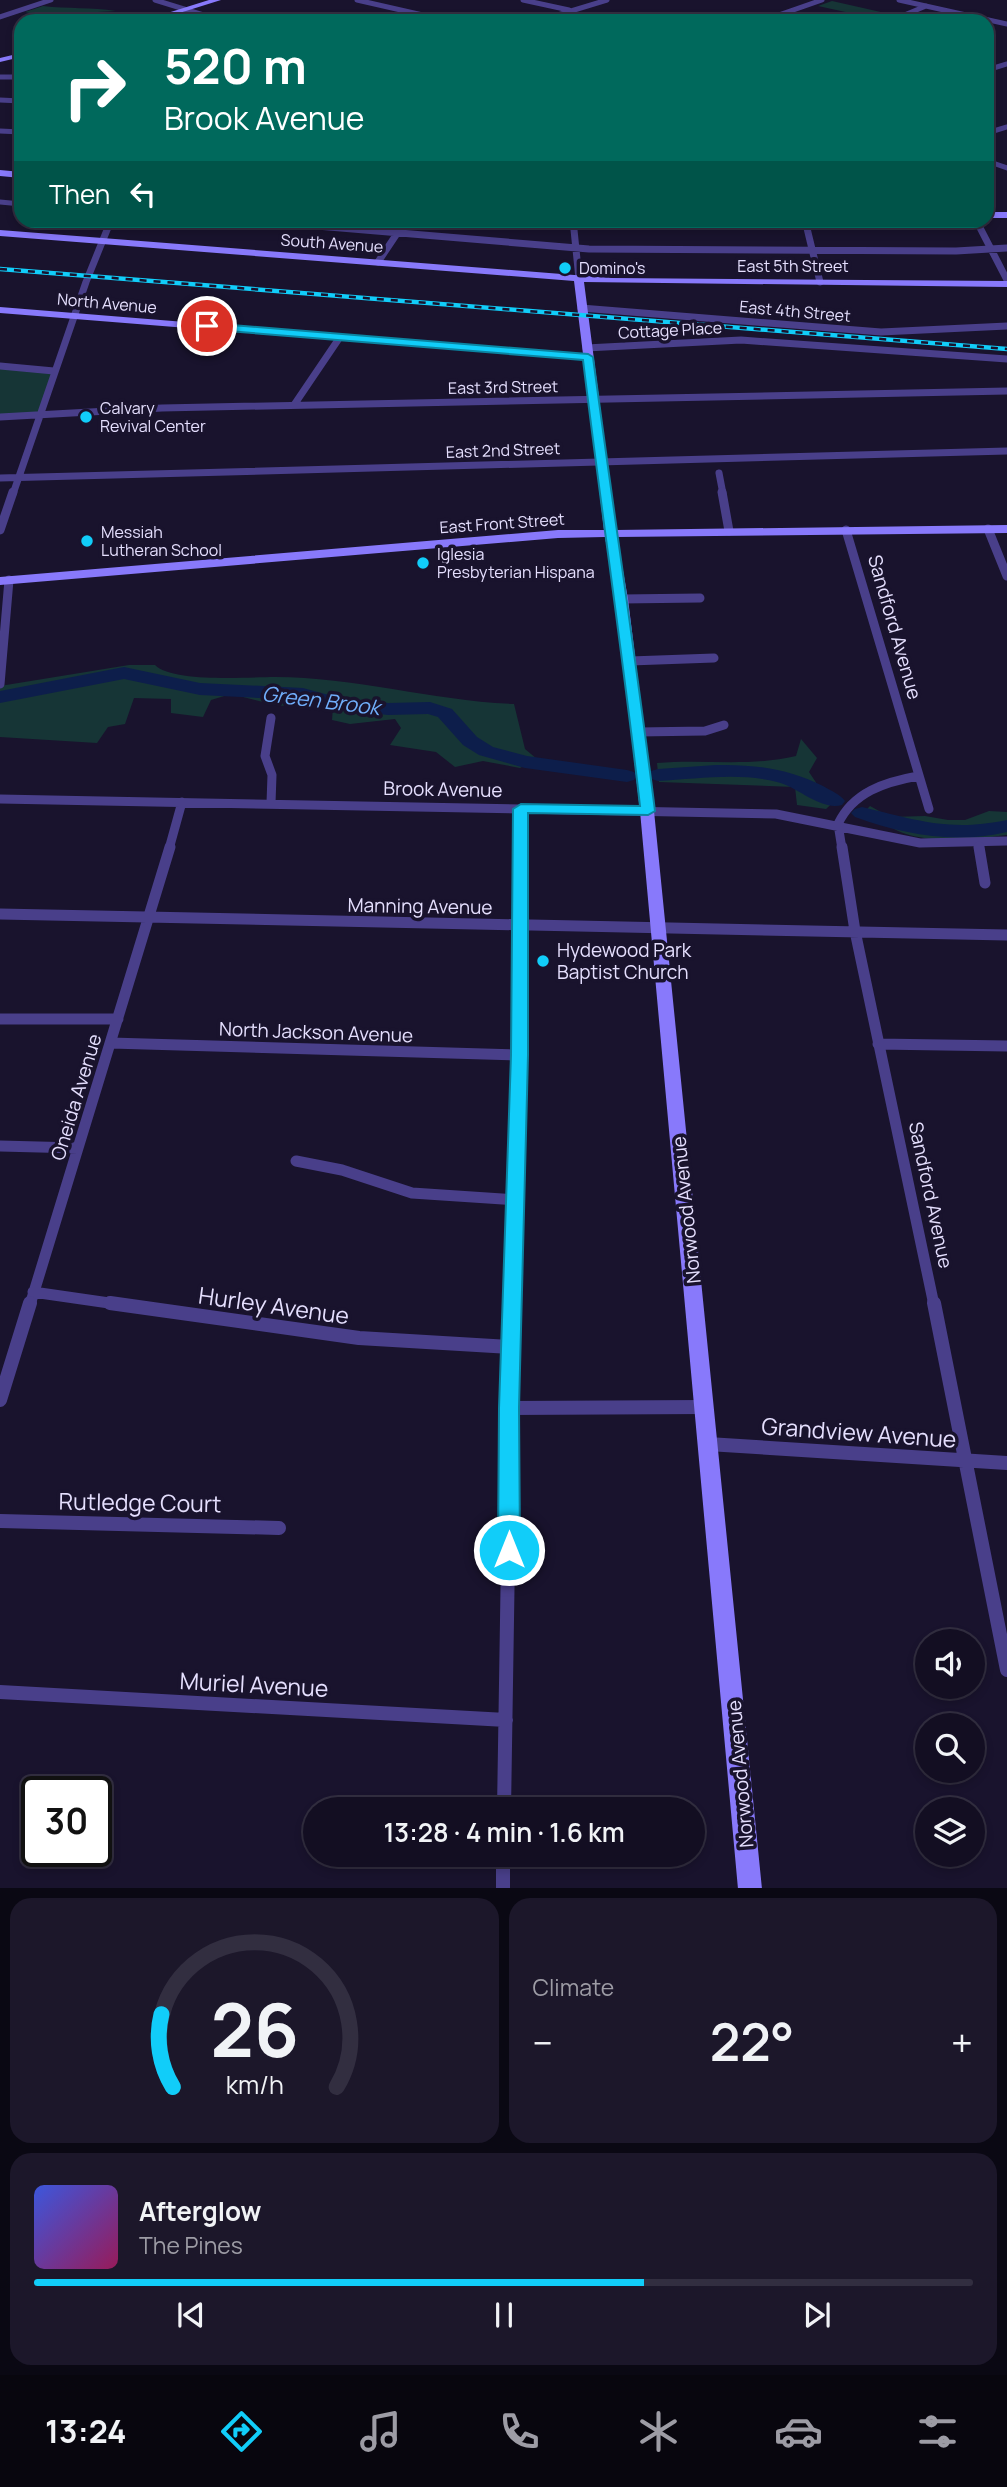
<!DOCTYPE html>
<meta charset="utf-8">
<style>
:root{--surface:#130e22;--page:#1c172a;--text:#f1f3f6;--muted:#9d9ca5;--line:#322e40;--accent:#11cdf9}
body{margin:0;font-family:Manrope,sans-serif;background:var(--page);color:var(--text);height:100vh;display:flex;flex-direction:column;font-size:26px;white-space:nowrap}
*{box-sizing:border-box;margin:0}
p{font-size:23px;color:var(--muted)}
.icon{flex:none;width:38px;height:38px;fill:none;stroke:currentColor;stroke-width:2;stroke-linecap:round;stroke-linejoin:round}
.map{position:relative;height:1888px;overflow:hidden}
.drawer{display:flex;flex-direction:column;gap:10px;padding:10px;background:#0a0813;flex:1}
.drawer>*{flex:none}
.hud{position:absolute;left:14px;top:14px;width:980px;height:214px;border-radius:21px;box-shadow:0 4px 10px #0003,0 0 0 2px var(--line);background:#00695c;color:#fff;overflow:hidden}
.fabs{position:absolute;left:915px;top:1629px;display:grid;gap:14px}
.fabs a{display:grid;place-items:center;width:70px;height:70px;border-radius:50%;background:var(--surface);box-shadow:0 4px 10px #0003,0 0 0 2px var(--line);font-size:35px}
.speed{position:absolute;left:21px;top:1776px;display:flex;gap:14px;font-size:35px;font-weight:700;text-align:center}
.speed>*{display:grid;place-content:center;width:91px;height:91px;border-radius:50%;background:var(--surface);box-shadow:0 4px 10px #0003,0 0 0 2px var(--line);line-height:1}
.speed .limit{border:4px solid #111;border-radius:10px;background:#fff;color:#111}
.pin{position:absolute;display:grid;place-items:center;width:60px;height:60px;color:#fff;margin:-30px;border:4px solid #fff;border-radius:50%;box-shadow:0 2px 7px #0007}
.me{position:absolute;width:77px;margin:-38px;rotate:0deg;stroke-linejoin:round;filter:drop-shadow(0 0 5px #0008)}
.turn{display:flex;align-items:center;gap:24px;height:147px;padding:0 35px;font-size:32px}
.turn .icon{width:91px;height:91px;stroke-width:2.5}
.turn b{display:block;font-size:49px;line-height:60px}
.then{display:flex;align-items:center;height:66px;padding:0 35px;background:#0003;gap:14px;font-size:26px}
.big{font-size:52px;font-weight:600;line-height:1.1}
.drawer .card{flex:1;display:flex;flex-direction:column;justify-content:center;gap:10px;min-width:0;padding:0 24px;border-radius:21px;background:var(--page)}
.drawer .dial{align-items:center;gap:0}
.dial svg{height:182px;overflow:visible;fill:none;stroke:var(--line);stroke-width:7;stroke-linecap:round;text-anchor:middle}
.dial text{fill:var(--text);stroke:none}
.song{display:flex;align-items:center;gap:21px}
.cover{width:84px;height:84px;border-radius:10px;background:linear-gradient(135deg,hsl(230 70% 55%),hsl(330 70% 35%))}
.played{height:7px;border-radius:4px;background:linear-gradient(90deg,var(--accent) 65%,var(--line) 65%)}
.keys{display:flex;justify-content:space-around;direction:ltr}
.heat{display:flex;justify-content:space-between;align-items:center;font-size:38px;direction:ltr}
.drawer .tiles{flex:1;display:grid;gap:10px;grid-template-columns:1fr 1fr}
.card:last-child{grid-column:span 2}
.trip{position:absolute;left:303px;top:1797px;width:402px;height:70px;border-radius:35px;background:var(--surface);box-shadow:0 4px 10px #0003,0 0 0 2px var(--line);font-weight:600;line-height:70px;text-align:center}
.dock{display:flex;height:112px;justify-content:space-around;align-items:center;background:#08060e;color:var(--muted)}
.dock .icon{width:49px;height:49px}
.dock .current{color:var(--accent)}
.dock b{font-size:32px;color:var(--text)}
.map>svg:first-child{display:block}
.green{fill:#163536}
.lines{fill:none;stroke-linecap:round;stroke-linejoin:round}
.river{fill:#0d1e4b;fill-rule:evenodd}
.street-far4{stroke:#493f8a;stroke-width:5}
.street-far3{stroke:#493f8a;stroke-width:7}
.street-far2{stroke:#493f8a;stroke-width:9}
.street-far1{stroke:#493f8a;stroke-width:11}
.street{stroke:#493f8a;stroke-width:14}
.secondary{fill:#8879fb;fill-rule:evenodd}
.rail-casing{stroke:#11cdf9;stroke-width:4.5}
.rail{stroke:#19132d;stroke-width:2.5;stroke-dasharray:7;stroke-linecap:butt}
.route{fill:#11cdf9;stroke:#0b85a2;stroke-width:2}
.poi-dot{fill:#11cdf9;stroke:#19132d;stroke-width:2.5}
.labels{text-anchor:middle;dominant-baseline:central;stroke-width:7;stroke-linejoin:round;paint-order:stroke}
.far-street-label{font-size:16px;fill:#e5dffe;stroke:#19132d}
.far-poi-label{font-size:16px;fill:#e5dffe;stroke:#19132d;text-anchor:start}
.street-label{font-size:19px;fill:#e5dffe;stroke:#19132d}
.poi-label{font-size:19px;fill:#e5dffe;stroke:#19132d;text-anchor:start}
.water-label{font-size:21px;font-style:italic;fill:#70aefb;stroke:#19132d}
.near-street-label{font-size:23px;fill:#e5dffe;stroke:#19132d}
</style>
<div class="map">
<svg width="1007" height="1889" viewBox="0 0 1007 1889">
<rect width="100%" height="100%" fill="#19132d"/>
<path class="green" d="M832 1 894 15 882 20 818 6Z
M43 6C67 9 92 7 116 11L98 12 74 21H30L43 16 25 12Z
M0 364 56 369 40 413 0 415Z
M129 665H155C173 683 249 677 275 677 355 677 434 701 514 704L525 749 537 759 520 768 483 761 455 767 436 752 390 745 401 728 395 719 350 724 332 720 333 707 312 703 279 706 231 694 211 700 203 717 171 713V699L134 698 125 724 108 727 97 743 0 737V686Z
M801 739 817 758 809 772 817 784 839 797 826 809 797 805 795 787 659 782 657 763C703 759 751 767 796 756Z
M870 806 890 817 925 816 948 820H965L989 811 1007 812V835C974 839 935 844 903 833 890 828 877 818 865 811Z"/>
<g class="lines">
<path class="river" d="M124 667 200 683 303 688 336 697 388 703 430 702 452 709 477 737 493 747 527 756 627 770 634 772 637 776 634 780 627 782 525 768 479 755 463 745 438 717 428 714 388 715 335 709 302 700 200 695 124 679 0 703V691Z
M716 765C754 764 789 769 823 786 831 791 840 794 845 801L842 805C821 811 798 787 777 782 739 772 697 779 658 781L651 779 648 775 651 771 658 769Z
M862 807C917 820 949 832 1007 820V832C955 844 905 835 855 817L851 813 855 809Z"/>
<path class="street-far4" d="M155 0 223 21
M357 0 449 21
M523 0 569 10
M899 0 1007 24
M0 17 51 0
M538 21 607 0
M762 21 822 0
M890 21 926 6
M987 70 1007 64
M0 77H21
M0 100 21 101
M0 131 21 132
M987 133 1007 127
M987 161 1007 168
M0 202 21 204"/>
<path class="street-far3" d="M246 220 589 249 956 251 1007 248
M573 220 579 279
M805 220 820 282
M976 220 1007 280
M378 262 406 220
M581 308 881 332 1007 326
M586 348 741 340 1007 359
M0 366 54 371
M294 405 340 337
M0 417 162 408 1007 391
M719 473 723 494
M0 478 1007 451
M13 494 86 282 111 220"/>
<path class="street-far2" d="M722 492 729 531
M988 529 1007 576
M0 530 13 492
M846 530 929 809
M622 599 700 598
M630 661 714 658
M0 684 9 580
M271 718 265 756 272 775 271 803
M638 732 705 731 724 725
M0 799 776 814 920 843 1007 841
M978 843 979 849
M169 849 182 802
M521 849V809
M842 849 838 824C853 792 885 782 918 776"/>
<path class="street-far1" d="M842 847 855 931 934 1305
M979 847 985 883
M0 914 1007 935
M0 1019H118
M111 1043 520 1055
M878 1044 1007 1046
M0 1146 78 1148
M296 1161 342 1170 412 1193 516 1200
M33 1292 123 1305
M30 1305 170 847
M512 1305 520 1055 521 847"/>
<path class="street" d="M110 1303 359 1338 511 1347
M934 1303 1007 1670
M0 1400 30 1303
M509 1408 705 1407
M708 1444 1007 1463
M0 1521 279 1528
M0 1692 506 1720
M504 1810 512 1303
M503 1855V1889"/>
<path class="secondary" d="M209 0H221L154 21H142Z
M21 53V57L0 62V58Z
M0 170 21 172V178L0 176Z
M987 212H1007V218H987Z
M0 230 612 278 1007 281V287L584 282 616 530 1007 525V533L617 537 628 599 654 811 762 1889H738L640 811 616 599 605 537 558 538 0 585V577L558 530H604L584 360 0 313V307L583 354 574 281 0 236Z"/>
<defs>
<path id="rail" d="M0 269 1007 349"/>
</defs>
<use href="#rail" class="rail-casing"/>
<use href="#rail" class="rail"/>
</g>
<path class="route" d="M207 323 588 354 593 357C613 508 636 659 655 811L648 815 528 813V1055L519 1408 520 1550 516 1557 509 1559 501 1557 498 1550 499 1408 511 1055 513 809 521 804 640 806C623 657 601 509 583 360L203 329 202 326Z"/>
<g class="poi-dot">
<circle cx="565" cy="268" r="7"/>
<circle cx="86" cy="417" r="7"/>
<circle cx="87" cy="541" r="7"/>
<circle cx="423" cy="563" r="7"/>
<circle cx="543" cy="961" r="7"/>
</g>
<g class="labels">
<g class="far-street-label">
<text transform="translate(332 243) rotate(4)">South Avenue</text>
<text x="793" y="266">East 5th Street</text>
<text transform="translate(107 303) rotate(5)">North Avenue</text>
<text transform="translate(795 311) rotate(5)">East 4th Street</text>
<text transform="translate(670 330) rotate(-3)">Cottage Place</text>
<text transform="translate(503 387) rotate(-1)">East 3rd Street</text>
<text transform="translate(503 450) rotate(-2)">East 2nd Street</text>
<text transform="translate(502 523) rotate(-4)">East Front Street</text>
</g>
<g class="far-poi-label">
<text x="579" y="268">Domino's</text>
<text x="100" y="408">Calvary<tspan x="100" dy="18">Revival Center</tspan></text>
<text x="101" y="532">Messiah<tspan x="101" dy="18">Lutheran School</tspan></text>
<text x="437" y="554">Iglesia<tspan x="437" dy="18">Presbyterian Hispana</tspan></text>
</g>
<g class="street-label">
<text transform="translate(895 627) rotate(74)">Sandford Avenue</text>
<text transform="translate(443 789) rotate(1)">Brook Avenue</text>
<text transform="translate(420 906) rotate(1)">Manning Avenue</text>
<text transform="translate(316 1032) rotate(2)">North Jackson Avenue</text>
<text transform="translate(76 1097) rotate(-73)">Oneida Avenue</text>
<text transform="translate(931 1195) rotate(78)">Sandford Avenue</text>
<text transform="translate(686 1210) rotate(-96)">Norwood Avenue</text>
<text transform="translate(740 1774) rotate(-95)">Norwood Avenue</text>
</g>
<g class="poi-label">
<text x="557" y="950">Hydewood Park<tspan x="557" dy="22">Baptist Church</tspan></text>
</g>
<g class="water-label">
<text transform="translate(321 700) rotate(7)">Green Brook</text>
</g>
<g class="near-street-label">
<text transform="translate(274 1305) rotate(8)">Hurley Avenue</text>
<text transform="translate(859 1432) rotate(4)">Grandview Avenue</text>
<text transform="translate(140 1502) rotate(1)">Rutledge Court</text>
<text transform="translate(254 1684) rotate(3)">Muriel Avenue</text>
</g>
</g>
</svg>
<div class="fabs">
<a><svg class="icon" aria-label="sound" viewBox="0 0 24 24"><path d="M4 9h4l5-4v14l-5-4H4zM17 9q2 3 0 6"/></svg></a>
<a><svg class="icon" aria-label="search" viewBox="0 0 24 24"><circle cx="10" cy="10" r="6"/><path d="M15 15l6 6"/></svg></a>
<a><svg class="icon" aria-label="layers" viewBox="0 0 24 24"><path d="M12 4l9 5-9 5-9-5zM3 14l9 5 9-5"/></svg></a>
</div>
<div class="speed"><div class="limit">30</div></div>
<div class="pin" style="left:207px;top:326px;background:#d93025"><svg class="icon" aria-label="arrive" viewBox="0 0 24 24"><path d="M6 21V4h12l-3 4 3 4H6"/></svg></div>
<svg class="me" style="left:509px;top:1550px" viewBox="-20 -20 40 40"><circle r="17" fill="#11cdf9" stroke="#fff" stroke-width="3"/><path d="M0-11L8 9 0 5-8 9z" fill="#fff"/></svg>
<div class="trip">13:28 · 4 min · 1.6 km</div>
<div class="hud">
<div class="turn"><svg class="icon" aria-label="right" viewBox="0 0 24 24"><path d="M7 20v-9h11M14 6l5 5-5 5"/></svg><div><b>520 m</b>Brook Avenue</div></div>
<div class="then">Then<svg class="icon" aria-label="left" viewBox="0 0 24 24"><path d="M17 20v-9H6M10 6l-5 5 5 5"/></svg></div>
</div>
</div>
<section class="drawer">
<div class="tiles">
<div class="card dial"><svg viewBox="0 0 100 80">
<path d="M14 69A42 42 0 1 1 86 69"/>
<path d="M14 69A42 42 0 0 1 9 37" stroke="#11cdf9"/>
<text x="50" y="56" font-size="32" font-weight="700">26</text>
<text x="50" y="72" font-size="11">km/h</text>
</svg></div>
<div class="card"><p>Climate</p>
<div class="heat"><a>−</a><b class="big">22°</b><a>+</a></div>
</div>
<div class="card">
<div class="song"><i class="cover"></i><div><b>Afterglow</b><p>The Pines</p></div></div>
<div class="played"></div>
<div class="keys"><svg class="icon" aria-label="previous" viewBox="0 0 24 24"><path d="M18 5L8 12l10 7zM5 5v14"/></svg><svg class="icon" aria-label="pause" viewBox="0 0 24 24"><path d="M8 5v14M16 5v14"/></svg><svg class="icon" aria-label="next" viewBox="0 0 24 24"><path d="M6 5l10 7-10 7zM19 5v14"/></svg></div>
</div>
</div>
</section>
<nav class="dock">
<b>13:24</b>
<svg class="icon current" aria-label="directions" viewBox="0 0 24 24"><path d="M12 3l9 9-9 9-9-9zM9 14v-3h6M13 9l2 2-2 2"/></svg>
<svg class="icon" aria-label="music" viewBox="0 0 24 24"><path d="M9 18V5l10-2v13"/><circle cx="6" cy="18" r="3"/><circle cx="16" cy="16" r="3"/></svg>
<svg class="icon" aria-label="phone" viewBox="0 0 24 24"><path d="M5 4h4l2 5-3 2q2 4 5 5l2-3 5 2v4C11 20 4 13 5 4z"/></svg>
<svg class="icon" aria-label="climate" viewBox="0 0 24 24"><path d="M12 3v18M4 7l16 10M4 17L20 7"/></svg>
<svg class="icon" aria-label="car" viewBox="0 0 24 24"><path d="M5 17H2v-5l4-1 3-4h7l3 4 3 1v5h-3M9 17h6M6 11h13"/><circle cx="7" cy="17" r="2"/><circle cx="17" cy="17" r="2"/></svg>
<svg class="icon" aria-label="filters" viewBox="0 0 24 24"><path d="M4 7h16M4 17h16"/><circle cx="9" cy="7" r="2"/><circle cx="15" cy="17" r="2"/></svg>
</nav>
